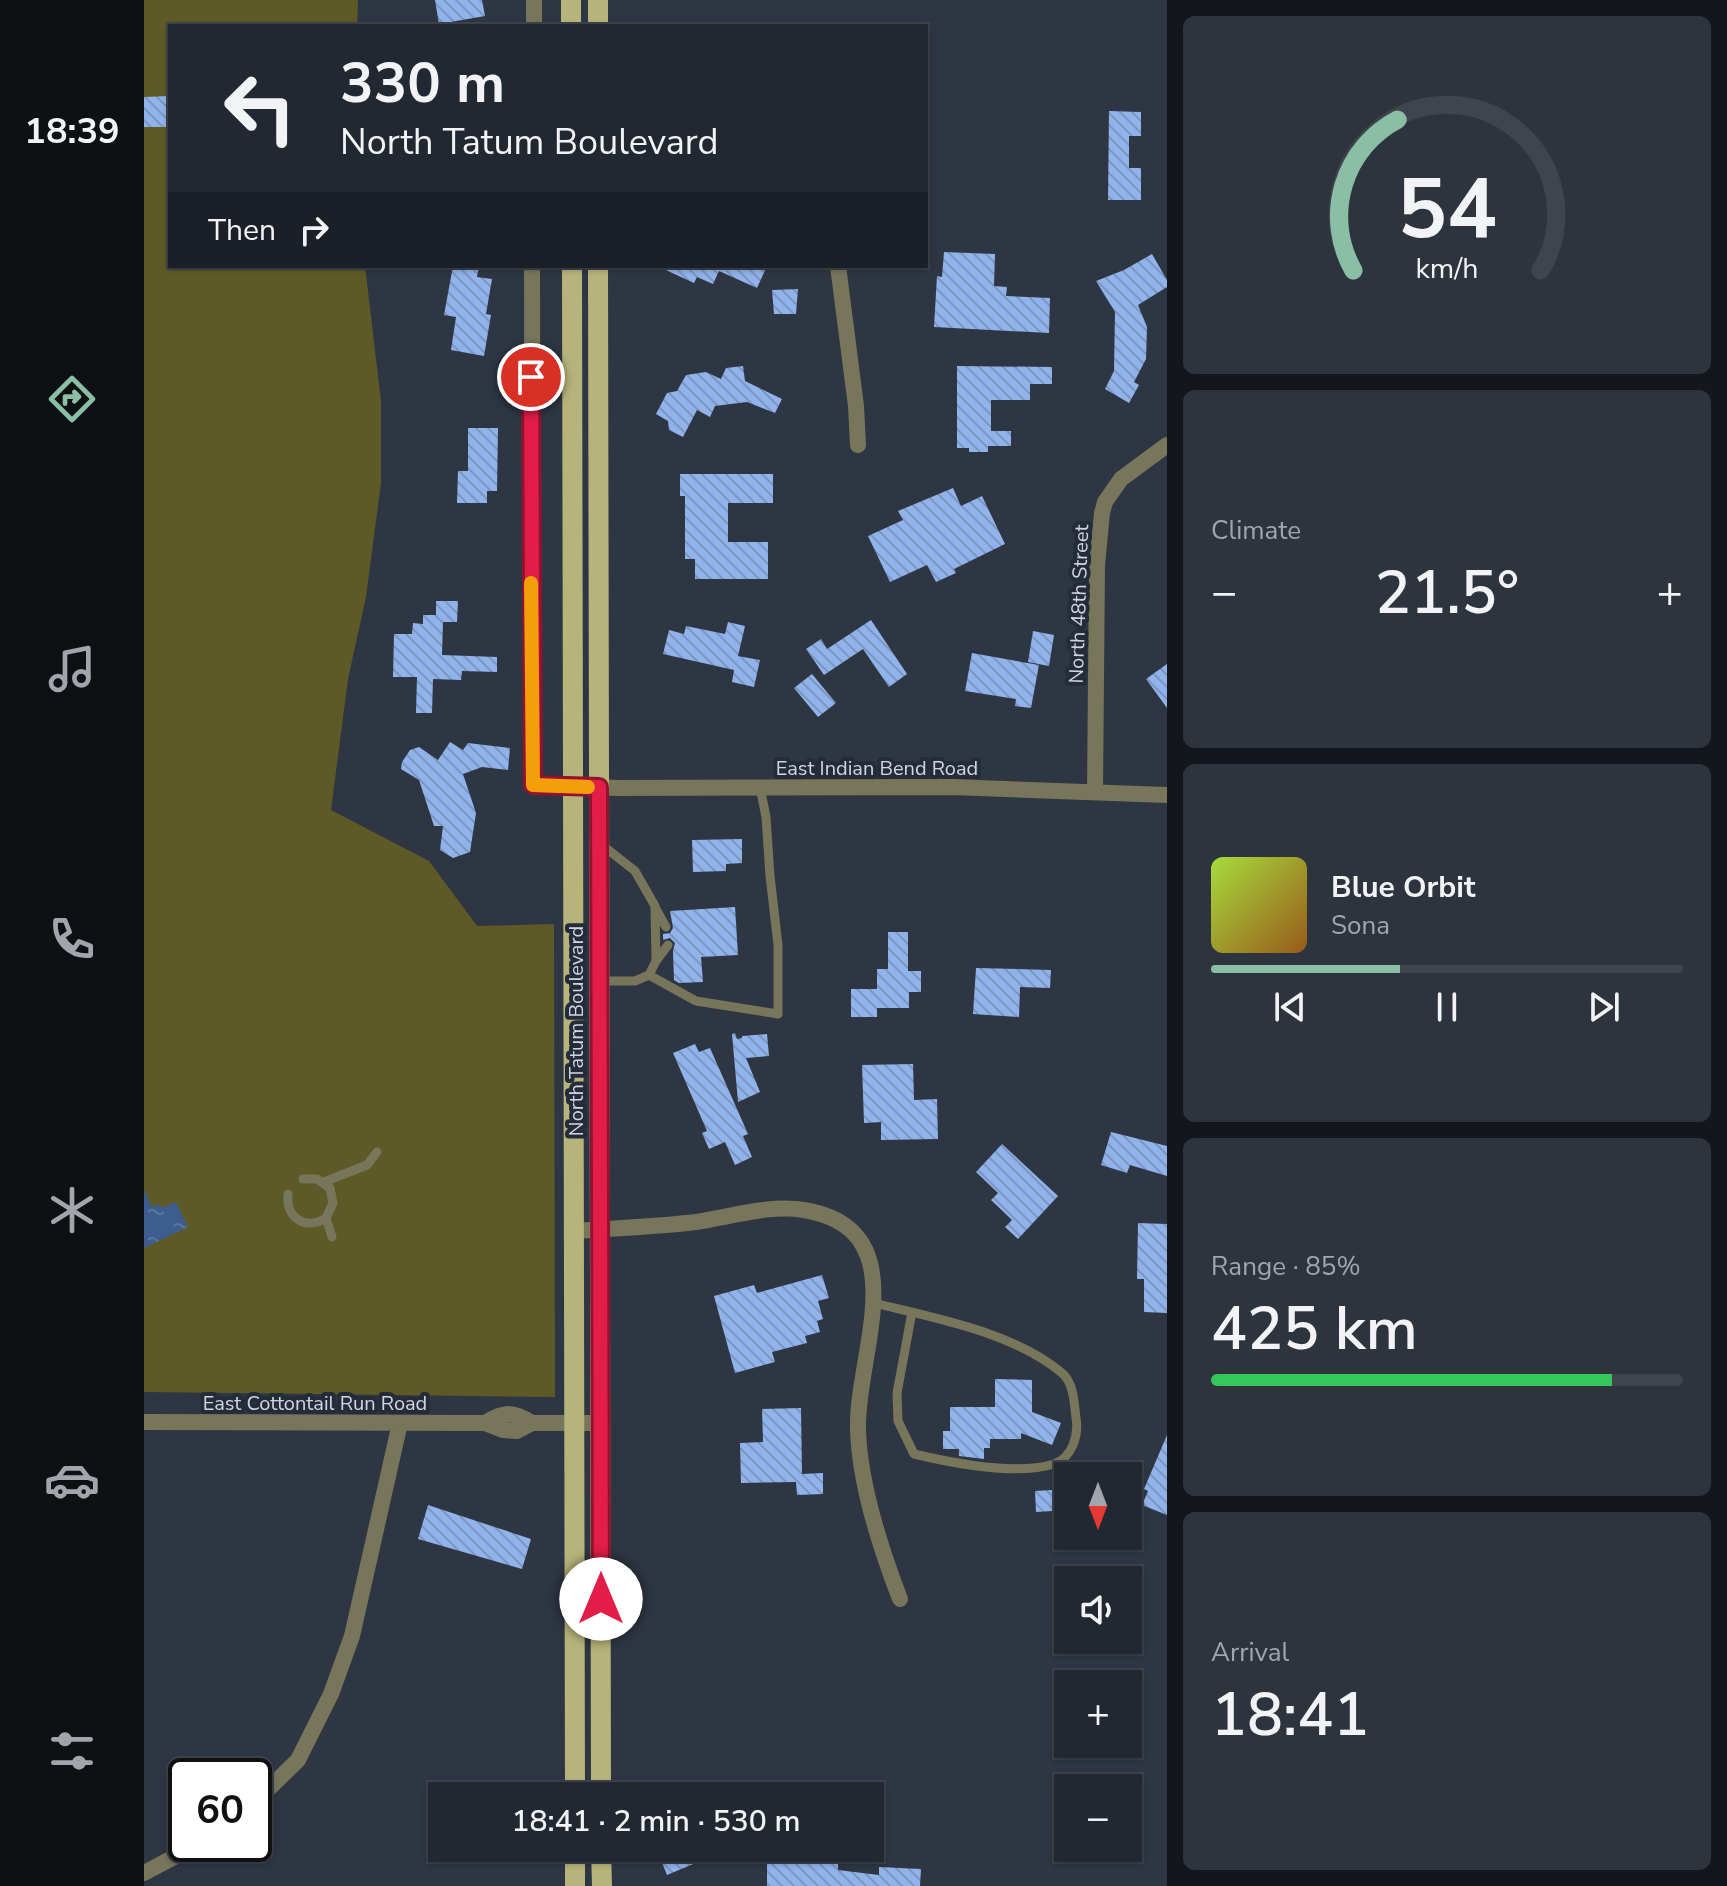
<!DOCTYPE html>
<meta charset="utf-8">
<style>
:root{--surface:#222832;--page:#2e343e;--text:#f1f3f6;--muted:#a2a6ac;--line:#3f444d;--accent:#8abfa5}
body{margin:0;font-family:"Nunito Sans",sans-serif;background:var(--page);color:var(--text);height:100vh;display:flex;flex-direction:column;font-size:30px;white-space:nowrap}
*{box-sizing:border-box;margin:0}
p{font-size:26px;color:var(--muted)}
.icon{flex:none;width:44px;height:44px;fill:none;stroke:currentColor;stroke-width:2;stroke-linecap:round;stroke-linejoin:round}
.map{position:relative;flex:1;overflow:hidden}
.side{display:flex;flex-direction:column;gap:16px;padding:16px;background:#13161c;width:560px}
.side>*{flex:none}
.hud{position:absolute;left:24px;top:24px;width:760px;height:244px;border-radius:0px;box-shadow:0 2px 6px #0004,0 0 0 2px var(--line);background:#222832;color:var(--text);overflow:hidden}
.needle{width:52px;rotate:180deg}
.controls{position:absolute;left:910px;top:1462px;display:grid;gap:16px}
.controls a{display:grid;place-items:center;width:88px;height:88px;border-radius:0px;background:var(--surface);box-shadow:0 2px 6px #0004,0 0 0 2px var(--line);font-size:40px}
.speed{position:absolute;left:24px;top:1758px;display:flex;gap:16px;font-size:40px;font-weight:700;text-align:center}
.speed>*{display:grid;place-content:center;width:104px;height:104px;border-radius:50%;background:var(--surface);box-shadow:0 2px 6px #0004,0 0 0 2px var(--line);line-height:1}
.speed .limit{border:4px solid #111;border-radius:12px;background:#fff;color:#111}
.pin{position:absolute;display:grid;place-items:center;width:68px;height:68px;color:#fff;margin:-34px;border:4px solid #fff;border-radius:50%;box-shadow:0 2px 8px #0007}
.me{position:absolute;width:88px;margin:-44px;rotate:0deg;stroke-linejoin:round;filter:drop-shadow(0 0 6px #0008)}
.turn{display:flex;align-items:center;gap:28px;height:168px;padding:0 40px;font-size:36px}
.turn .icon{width:104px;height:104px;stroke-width:2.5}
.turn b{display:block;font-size:56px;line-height:68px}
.then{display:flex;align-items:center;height:76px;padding:0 40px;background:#0003;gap:16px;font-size:30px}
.big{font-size:60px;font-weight:600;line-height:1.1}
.side .tile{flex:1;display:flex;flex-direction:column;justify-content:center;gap:12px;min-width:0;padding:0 28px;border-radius:12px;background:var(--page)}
.side .dial{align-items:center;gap:0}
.dial svg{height:208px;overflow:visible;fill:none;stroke:var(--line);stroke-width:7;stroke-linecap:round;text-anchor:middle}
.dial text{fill:var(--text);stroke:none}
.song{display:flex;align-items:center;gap:24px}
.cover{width:96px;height:96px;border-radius:12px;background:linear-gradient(135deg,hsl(80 70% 55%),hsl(30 70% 35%))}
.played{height:8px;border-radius:4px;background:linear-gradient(90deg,var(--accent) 40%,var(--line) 40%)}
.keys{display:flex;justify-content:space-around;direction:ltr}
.heat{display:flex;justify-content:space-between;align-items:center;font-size:44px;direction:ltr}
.charge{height:12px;border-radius:6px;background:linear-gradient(90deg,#34c759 85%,var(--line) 0)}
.trip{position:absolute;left:284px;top:1782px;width:456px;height:80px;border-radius:0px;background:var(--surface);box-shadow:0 2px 6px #0004,0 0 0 2px var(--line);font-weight:600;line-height:80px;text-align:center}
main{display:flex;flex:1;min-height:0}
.tabs{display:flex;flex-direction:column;width:144px;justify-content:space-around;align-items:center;background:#0e1014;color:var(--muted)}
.tabs .icon{width:56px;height:56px}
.tabs .on{color:var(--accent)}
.tabs b{font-size:36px;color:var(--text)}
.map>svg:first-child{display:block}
.green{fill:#5e5a27}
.water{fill:url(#water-ripples)}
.building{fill:url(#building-back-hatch)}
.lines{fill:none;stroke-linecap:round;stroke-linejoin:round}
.lane{stroke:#77755a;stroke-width:9}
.street{stroke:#77755a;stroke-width:16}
.primary{stroke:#b6b37b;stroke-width:20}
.route-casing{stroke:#92132f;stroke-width:20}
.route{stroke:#e11d48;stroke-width:14}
.slow{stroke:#f59e0b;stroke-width:14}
.labels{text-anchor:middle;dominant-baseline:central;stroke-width:8;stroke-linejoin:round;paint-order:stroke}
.street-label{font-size:20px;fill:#d1d6de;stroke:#242c39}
</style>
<main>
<nav class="tabs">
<b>18:39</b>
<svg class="icon on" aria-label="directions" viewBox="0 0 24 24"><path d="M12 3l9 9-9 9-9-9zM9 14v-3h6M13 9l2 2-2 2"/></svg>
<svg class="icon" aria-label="music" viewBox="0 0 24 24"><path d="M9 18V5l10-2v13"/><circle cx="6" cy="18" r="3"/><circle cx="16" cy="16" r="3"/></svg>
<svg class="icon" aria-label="phone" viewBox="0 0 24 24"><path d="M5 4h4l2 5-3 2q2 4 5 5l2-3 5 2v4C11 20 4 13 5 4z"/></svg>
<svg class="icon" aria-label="climate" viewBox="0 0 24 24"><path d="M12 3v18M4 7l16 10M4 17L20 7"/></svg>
<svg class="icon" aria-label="car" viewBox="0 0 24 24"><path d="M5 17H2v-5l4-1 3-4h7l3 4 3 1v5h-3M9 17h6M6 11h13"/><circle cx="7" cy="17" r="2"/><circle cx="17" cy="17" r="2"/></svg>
<svg class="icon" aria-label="filters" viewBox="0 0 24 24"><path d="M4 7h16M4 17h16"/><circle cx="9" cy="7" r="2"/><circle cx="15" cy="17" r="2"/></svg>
</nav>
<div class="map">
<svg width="1023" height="1886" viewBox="0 0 1023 1886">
<defs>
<pattern id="water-ripples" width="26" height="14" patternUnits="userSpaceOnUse" patternTransform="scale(2)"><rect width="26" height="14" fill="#3e5d8f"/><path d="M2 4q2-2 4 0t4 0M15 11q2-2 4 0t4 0" fill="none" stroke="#59749e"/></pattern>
<pattern id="building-back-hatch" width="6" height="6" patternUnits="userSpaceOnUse" patternTransform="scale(2)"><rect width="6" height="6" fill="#91b3eb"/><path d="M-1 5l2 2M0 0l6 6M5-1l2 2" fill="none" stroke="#7c96c1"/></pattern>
</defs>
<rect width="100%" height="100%" fill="#2e3643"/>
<path class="green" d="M0 0H214L213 26H26V266H221L237 401V483L222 597 204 679 187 810 285 861 333 926 410 924 411 1397 0 1392Z"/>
<path class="water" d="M0 1190 8 1207 16 1204 18 1208 32 1202 44 1227 0 1248Z"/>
<path class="building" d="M291 0H338L341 16 295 24Z
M26 96V127H0V97Z
M965 111 997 112V136H985V168H997V200H964Z
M800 252 851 254 850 286 863 287 862 296 906 298 905 333 790 327 793 276 798 277Z
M1008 254 1023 280V287L994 305 1003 327 1002 359 990 382 995 385 985 403 961 389 970 371 971 312 952 281 980 270Z
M309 266H335L333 277 348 279 342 314 347 315 340 356 307 350 312 317 300 315Z
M513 266H623L613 288 575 271 569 284 553 277 550 283Z
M654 289 652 314H630L628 290Z
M599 366 601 381 638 399 631 413 603 402 571 406 566 417 553 410 539 437 525 430 524 421 512 414 523 393 533 391 542 375 562 372 577 379 582 368Z
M813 366 908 367V384H886V400H847V431H867V446H844V452H825V448H813Z
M324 428H354L353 491H343V503H313L314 471H324Z
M536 474H629V503H584V542H624V579H551V559H541V496H536Z
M809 488 817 506 838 496 861 544 810 569 812 573 792 582 783 565 746 582 724 536 759 520 754 511Z
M292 601H314L313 622H299L298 655 353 657V672L318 671 317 680 289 679 288 713H272L273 677H249L250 634H268L269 623 279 624V615H292Z
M727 620 763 674 745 687 719 649 680 675 662 649 677 639 683 649Z
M584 622 601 626 594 656 616 660 610 687 588 682 590 670 519 654 525 630 540 634 542 626 581 634Z
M889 631 910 635 905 666 884 662Z
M828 653 895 665 887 708 871 706 872 699 821 691Z
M1023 664V708L1002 679Z
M668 674 692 703 674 717 650 688Z
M306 742 319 750 324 743 366 748 364 770 338 767 319 774 332 813 326 852 309 858 296 850 299 826H290L275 780 257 769 258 762 266 750 275 747 294 760Z
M598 839V863L582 864V871L549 872 548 840Z
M591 907 594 955 557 957 559 982 535 983 530 980 529 951 531 943 526 938 519 940V934L526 933 529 928 526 911Z
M744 932H764V971H777V992H765V1008H733V1017H707V989H733V969H744Z
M832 968 907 970 906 988 876 987 875 1017 829 1014Z
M591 1033 593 1039 598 1038V1036L623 1034 625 1056 602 1058 616 1092 594 1102 588 1034Z
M551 1044 555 1052 566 1048 604 1134 599 1136 608 1157 591 1165 581 1142 565 1149 558 1133 563 1131 529 1053Z
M769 1064 770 1100 793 1099 794 1139 737 1140V1122L720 1123 718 1065Z
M967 1132 1023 1146V1176L986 1165 983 1173 957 1165Z
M858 1144 914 1196 874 1239 861 1227 868 1220 847 1200 854 1193 832 1172Z
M994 1223 1023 1224V1313L1000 1312V1279H993Z
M678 1275 685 1298 674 1301 679 1319 673 1321 676 1332 661 1336 663 1343 628 1352 631 1362 591 1373 570 1296 610 1285 613 1293Z
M851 1379 888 1380V1412L917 1423 908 1445 877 1433V1439H846V1448H840V1459L815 1456V1449H799V1431H806V1407H851Z
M657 1408 658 1474 679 1473V1494L653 1495 652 1482 597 1483 596 1443 619 1442 618 1409Z
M1023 1435V1515L998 1505 1004 1491 1000 1489Z
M908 1490V1511L892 1512 891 1491Z
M284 1505 387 1539 378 1569 274 1539Z
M532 1848H548L554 1862 523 1875 515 1855Z
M623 1848H694V1870L735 1875V1867L777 1869 776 1886H623Z"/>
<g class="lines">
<path class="lane" d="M512 909 522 927
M512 961 524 945
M505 975 552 1001 634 1014V945L626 876 622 817 616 787
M456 981H491L505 975 512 961 511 906 491 871 458 845
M180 1182 223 1165 233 1152
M144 1194C141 1218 162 1231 182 1218L189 1203 186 1188 173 1179H159
M182 1218 188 1237
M730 1303C791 1318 869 1332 918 1373 930 1383 930 1403 932 1418 935 1435 928 1458 910 1464 872 1476 808 1463 770 1454L754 1421 753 1393 768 1312"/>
<path class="street" d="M390 0V26
M388 266 389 785 474 788 808 787 1023 795
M694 266 712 406 714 445
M951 792 953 565 958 513 961 502 977 479 1023 445
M430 1231C470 1228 511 1227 552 1222 586 1217 626 1204 660 1210 775 1229 712 1354 714 1428 715 1483 736 1547 756 1599
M0 1422 341 1423 359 1430 373 1431 388 1423H457
M341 1423C360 1411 369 1411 388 1423
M110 1803 154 1760 187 1694 208 1636 256 1423
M0 1873 55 1844"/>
<path class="primary" d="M454 0V26
M427 26V0
M428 266 431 1796
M454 266 457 1796
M431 1848V1886
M457 1848 458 1886"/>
</g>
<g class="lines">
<defs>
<path id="route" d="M387 377 389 785 455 787 457 1599"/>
</defs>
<use href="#route" class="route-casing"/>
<use href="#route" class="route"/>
<path class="slow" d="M387 583 389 785 444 787"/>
</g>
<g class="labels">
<g class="street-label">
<text transform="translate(935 604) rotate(-88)">North 48th Street</text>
<text x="733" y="768">East Indian Bend Road</text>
<text transform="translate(432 1031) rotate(-90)">North Tatum Boulevard</text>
<text x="171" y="1403">East Cottontail Run Road</text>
</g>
</g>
</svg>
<div class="controls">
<a><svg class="needle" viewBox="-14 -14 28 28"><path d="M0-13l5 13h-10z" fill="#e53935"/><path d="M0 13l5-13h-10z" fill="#a2a6ac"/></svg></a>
<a><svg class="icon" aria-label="sound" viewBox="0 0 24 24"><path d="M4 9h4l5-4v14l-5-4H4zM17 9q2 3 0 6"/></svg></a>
<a>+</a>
<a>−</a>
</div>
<div class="speed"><div class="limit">60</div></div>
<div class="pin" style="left:387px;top:377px;background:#d93025"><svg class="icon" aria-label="arrive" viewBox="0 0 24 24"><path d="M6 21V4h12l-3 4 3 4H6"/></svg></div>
<svg class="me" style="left:457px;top:1599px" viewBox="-20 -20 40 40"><circle r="19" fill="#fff"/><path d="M0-13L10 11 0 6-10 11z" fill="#e11d48"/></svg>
<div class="trip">18:41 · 2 min · 530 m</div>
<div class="hud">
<div class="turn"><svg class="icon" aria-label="left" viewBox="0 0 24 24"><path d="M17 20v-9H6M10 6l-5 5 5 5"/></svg><div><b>330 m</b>North Tatum Boulevard</div></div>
<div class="then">Then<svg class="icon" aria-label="right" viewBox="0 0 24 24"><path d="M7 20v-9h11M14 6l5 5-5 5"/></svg></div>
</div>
</div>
<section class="side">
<div class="tile dial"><svg viewBox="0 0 100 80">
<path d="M14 69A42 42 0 1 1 86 69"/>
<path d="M14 69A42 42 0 0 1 31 11" stroke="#8abfa5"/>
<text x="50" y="56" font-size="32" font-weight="700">54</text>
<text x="50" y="72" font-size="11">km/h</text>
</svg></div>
<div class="tile"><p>Climate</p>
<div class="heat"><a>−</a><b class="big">21.5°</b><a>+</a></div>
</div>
<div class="tile">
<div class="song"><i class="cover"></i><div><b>Blue Orbit</b><p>Sona</p></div></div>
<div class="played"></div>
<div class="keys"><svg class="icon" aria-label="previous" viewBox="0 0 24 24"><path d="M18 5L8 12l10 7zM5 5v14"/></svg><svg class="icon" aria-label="pause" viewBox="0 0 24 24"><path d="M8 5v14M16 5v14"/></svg><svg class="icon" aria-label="next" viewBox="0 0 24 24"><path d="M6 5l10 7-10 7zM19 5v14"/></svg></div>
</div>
<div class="tile"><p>Range · 85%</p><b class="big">425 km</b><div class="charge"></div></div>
<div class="tile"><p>Arrival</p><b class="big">18:41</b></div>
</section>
</main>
